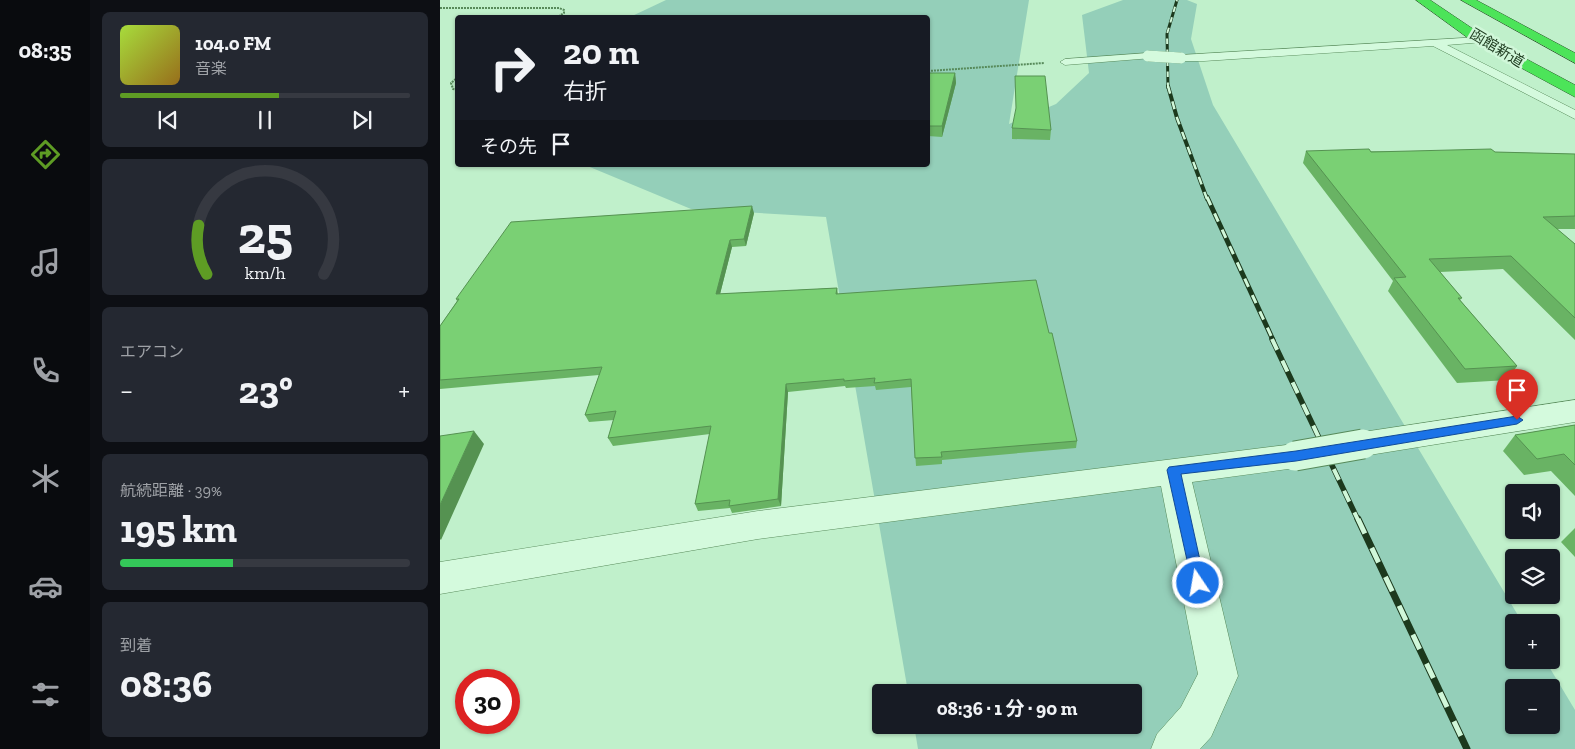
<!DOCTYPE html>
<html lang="ja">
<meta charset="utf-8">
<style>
:root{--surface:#171b24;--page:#242831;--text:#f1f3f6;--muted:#9ea1a6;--line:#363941;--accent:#5e9c24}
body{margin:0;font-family:"Zilla Slab","Noto Sans JP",serif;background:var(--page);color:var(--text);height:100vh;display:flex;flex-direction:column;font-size:19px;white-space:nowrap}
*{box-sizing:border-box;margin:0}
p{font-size:16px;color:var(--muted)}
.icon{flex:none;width:28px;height:28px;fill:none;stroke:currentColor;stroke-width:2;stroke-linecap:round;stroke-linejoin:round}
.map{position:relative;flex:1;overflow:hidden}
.drawer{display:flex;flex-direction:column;gap:12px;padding:12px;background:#0d0f14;width:350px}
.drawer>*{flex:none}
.top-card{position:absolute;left:15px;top:15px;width:475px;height:152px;border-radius:5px;box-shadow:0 1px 4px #0004;background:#171b24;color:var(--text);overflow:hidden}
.controls{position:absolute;left:1065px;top:484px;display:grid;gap:10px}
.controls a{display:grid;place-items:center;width:55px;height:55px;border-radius:5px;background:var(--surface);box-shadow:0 1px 4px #0004;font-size:25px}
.speed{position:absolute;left:15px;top:669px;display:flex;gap:10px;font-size:25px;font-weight:700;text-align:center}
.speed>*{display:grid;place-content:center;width:65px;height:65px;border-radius:50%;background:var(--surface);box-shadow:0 1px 4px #0004;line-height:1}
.speed .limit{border:8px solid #d22;background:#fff;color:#111}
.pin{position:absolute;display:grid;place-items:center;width:42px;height:42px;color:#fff;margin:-51px -21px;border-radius:50% 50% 50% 0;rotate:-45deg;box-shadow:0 0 5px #0007}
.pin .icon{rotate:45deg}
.me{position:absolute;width:55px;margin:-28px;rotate:348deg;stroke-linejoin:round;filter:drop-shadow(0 0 4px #0008)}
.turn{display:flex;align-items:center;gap:18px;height:105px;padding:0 25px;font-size:22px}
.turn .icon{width:65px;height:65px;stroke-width:2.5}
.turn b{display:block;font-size:35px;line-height:42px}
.then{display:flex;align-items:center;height:48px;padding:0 25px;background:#0003;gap:10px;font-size:19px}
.big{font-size:38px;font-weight:700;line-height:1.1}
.drawer .card{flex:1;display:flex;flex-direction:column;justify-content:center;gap:8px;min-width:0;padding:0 18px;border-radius:8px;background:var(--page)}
.drawer .dial{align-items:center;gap:0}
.dial svg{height:130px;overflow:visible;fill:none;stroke:var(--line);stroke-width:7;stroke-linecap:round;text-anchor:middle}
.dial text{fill:var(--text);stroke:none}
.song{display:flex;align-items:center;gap:15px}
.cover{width:60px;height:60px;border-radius:8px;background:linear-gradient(135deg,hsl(80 70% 55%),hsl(40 70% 35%))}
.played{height:5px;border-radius:2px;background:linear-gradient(90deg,var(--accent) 55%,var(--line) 55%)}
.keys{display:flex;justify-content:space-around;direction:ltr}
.heat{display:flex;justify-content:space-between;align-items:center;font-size:28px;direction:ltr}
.charge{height:8px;border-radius:4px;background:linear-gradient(90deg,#34c759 39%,var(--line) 0)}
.trip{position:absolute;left:432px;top:684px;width:270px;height:50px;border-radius:5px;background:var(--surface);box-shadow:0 1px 4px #0004;font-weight:700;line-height:50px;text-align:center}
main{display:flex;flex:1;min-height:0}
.tab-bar{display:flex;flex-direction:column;width:90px;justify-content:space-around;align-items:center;background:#090b0e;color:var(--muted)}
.tab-bar .icon{width:35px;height:35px}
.tab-bar .selected{color:var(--accent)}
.tab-bar b{font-size:22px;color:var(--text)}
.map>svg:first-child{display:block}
.green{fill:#94cfb9;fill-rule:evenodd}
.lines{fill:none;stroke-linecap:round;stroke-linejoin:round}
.lane-casing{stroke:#578a5a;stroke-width:1}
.street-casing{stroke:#578a5a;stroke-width:1}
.highway-casing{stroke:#2c572c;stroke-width:1}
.path{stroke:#578a5a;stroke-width:2;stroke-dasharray:2 1;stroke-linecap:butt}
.lane{fill:#d4fadd;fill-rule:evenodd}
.street{fill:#d4fadd;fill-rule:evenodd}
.highway{fill:#4ce459;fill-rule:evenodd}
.rail-far4-casing{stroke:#1c391d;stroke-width:3}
.rail-far3-casing{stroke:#1c391d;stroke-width:4}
.rail-far2-casing{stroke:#1c391d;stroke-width:5}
.rail-far1-casing{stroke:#1c391d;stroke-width:5.5}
.rail-casing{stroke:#1c391d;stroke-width:7}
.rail-far4{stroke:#d0f7d9;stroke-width:2;stroke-dasharray:5.5;stroke-linecap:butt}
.rail-far3{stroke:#d0f7d9;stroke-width:2.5;stroke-dasharray:8;stroke-linecap:butt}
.rail-far2{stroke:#d0f7d9;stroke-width:3;stroke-dasharray:9;stroke-linecap:butt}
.rail-far1{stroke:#d0f7d9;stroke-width:4;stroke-dasharray:12;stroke-linecap:butt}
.rail{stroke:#d0f7d9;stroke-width:5;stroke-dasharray:16;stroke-linecap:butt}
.lane-bridge-casing{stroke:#578a5a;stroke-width:11;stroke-linecap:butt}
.street-bridge-casing{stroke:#578a5a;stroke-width:31;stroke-linecap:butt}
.lane-bridge{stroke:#d4fadd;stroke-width:11}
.street-bridge{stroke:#d4fadd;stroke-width:29}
.wall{fill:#69b364}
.shaded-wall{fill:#559251}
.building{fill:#7ad074;stroke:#559251}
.route{fill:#1a73e8;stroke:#114b97}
.labels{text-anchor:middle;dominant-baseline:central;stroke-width:5;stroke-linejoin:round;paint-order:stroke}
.far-street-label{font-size:15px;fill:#1c391d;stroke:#d0f7d9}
</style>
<main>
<nav class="tab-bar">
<b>08:35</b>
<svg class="icon selected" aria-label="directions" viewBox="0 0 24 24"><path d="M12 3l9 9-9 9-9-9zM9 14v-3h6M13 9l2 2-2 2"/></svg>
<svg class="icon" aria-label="music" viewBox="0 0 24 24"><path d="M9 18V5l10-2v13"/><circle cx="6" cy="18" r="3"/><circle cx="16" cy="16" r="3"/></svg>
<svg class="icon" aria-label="phone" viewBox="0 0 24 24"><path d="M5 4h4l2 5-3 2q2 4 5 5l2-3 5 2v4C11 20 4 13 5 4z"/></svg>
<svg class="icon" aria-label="climate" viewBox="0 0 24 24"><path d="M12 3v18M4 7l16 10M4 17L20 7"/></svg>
<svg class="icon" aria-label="car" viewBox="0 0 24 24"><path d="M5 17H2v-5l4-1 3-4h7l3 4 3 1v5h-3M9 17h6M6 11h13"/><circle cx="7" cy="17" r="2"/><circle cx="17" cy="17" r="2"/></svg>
<svg class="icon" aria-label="filters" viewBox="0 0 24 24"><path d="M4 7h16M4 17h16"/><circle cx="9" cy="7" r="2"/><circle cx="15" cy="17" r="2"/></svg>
</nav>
<section class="drawer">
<div class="card">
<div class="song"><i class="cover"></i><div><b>104.0 FM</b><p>音楽</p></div></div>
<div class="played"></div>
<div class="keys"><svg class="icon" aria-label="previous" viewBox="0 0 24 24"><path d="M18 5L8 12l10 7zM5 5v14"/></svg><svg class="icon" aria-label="pause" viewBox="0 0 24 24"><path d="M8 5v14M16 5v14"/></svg><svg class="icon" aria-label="next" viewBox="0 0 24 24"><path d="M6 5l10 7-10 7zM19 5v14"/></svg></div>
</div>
<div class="card dial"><svg viewBox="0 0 100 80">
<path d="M14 69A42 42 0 1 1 86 69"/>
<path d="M14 69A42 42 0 0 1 9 39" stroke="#5e9c24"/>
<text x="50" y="56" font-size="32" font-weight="700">25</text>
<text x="50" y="72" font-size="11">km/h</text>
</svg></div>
<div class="card"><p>エアコン</p>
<div class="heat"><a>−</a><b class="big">23°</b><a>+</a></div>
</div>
<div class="card"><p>航続距離 · 39%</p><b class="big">195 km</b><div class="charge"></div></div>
<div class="card"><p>到着</p><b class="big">08:36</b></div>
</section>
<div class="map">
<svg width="1135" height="749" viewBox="0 0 1135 749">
<rect width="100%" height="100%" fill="#c0f0cb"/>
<path class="green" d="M226 0H589L569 124 616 104 649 73 642 15 683 0H747L757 4 751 39 773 105 1082 622H1074V660H1105L1135 710V749H478L474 725H694V692H468L386 217 251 209 145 165H488V18L190 17ZM1074 688H1111V725H1074Z"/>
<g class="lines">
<defs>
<path id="lane" d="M1040 37 1044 38 1045 40 1044 42 1007 45 1135 110V119L993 46 764 61H741L736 58 741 55Z
M708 53 713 56 712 58 625 65 620 62 625 59Z"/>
<path id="street" d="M1135 400V422L923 456 912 452 908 444 912 436 923 432Z
M855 444 866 448 870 456 866 464 855 468 752 482 798 676 771 737 760 749H711L717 734 741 707 758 674 721 486 318 539 0 594V562L318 511Z"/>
<path id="highway" d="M976 0H990L1045 37 1135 85V97L1035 43Z
M1021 0H1036L1135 53V63Z"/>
</defs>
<use href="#lane" class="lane-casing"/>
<use href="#street" class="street-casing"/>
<use href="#highway" class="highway-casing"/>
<path class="path" d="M0 8H119L124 10V13L116 18
M488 71 604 63
M18 77 11 83 13 89 18 90"/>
<use href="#lane" class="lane"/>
<use href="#street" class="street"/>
<use href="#highway" class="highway"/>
<defs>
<path id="rail-far4" d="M728 88 727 34 737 0"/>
<path id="rail-far3" d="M728 86 737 118 767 199"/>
<path id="rail-far2" d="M767 197 833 340"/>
<path id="rail-far1" d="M832 339 918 520"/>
<path id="rail" d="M918 519 1027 749"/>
</defs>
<use href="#rail-far4" class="rail-far4-casing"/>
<use href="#rail-far3" class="rail-far3-casing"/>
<use href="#rail-far2" class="rail-far2-casing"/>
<use href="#rail-far1" class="rail-far1-casing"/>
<use href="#rail" class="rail-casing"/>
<use href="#rail-far4" class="rail-far4"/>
<use href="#rail-far3" class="rail-far3"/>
<use href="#rail-far2" class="rail-far2"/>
<use href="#rail-far1" class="rail-far1"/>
<use href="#rail" class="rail"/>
<defs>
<path id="lane-bridge" d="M708 56 741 58"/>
<path id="street-bridge" d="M855 456 923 444"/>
</defs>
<use href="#lane-bridge" class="lane-bridge-casing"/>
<use href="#street-bridge" class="street-bridge-casing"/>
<use href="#lane-bridge" class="lane-bridge"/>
<use href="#street-bridge" class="street-bridge"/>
</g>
<path class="wall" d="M488 73H515L516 83 502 137 488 136Z
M572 128 611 130 610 140 572 139Z
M866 151 1055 152 1135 154V229H1117L1135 244V340L1063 269 1000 272 1022 298 1020 300 1077 366 1068 380 1017 383 948 291 953 281 863 163Z
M314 213 306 246 292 247 280 294 397 288 398 294 637 441 636 448 502 460V464L476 466 471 387 436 390 435 386 406 388 405 386 348 392 341 506 292 513 290 508 258 511 255 504 270 434 173 446 168 438 174 420 149 422 145 415 159 375 0 389V326L17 301 16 299Z
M1135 425V496L1111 471 1084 475 1063 451 1075 435Z
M1135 528V557L1121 542Z"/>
<path class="shaded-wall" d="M515 73 516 83 502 137V126Z
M312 206 314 213 306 246 304 239Z
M290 240 292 247 278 302 276 294Z
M346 384 348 392 341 506 338 499Z
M34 431 44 444 1 540 0 539V505Z"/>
<path class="building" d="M488 73H515L502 126H488Z
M575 76H605L611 130 572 128 576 108Z
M929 149 931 152 1051 149 1055 152 1135 154V216L1103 217 1135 244V318L1071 256 989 259 1022 298H1018L1077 366 1025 369 954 278 966 277 866 151Z
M312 206 304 239 290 240 276 294 397 288 396 294 596 280 609 333H612L637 441 501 452 502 457 475 458 471 379 434 383 435 378 404 381V379L346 384 338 499 289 506 290 500 255 504 271 426 168 438 176 411 145 415 162 367 0 380V326L19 299H16L71 222Z
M1135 425V465L1124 454 1097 459 1075 435Z
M34 431 0 505V436Z"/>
<path class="route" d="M1077 416 1083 420 1077 424 856 461 741 474 765 583 763 587 758 589 753 587 727 470 729 467 856 451Z"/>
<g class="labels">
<g class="far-street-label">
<text transform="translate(1057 48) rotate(31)">函館新道</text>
</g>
</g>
</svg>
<div class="controls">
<a><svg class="icon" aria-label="sound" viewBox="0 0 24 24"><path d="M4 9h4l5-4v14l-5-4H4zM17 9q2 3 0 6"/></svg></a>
<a><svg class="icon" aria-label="layers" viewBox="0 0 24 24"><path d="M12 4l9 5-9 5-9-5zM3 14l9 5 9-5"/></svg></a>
<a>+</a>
<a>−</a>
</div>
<div class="speed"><div class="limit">30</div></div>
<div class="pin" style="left:1077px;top:420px;background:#d93025"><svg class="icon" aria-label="arrive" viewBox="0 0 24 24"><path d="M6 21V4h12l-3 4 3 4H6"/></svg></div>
<svg class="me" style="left:758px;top:583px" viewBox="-20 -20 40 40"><circle r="17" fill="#1a73e8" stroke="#fff" stroke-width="3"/><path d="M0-11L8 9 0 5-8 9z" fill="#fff"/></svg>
<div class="trip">08:36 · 1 分 · 90 m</div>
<div class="top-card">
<div class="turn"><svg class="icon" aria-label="right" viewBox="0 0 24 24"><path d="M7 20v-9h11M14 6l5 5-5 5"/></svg><div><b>20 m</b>右折</div></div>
<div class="then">その先<svg class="icon" aria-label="arrive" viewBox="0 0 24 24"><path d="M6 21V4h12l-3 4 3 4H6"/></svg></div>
</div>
</div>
</main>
